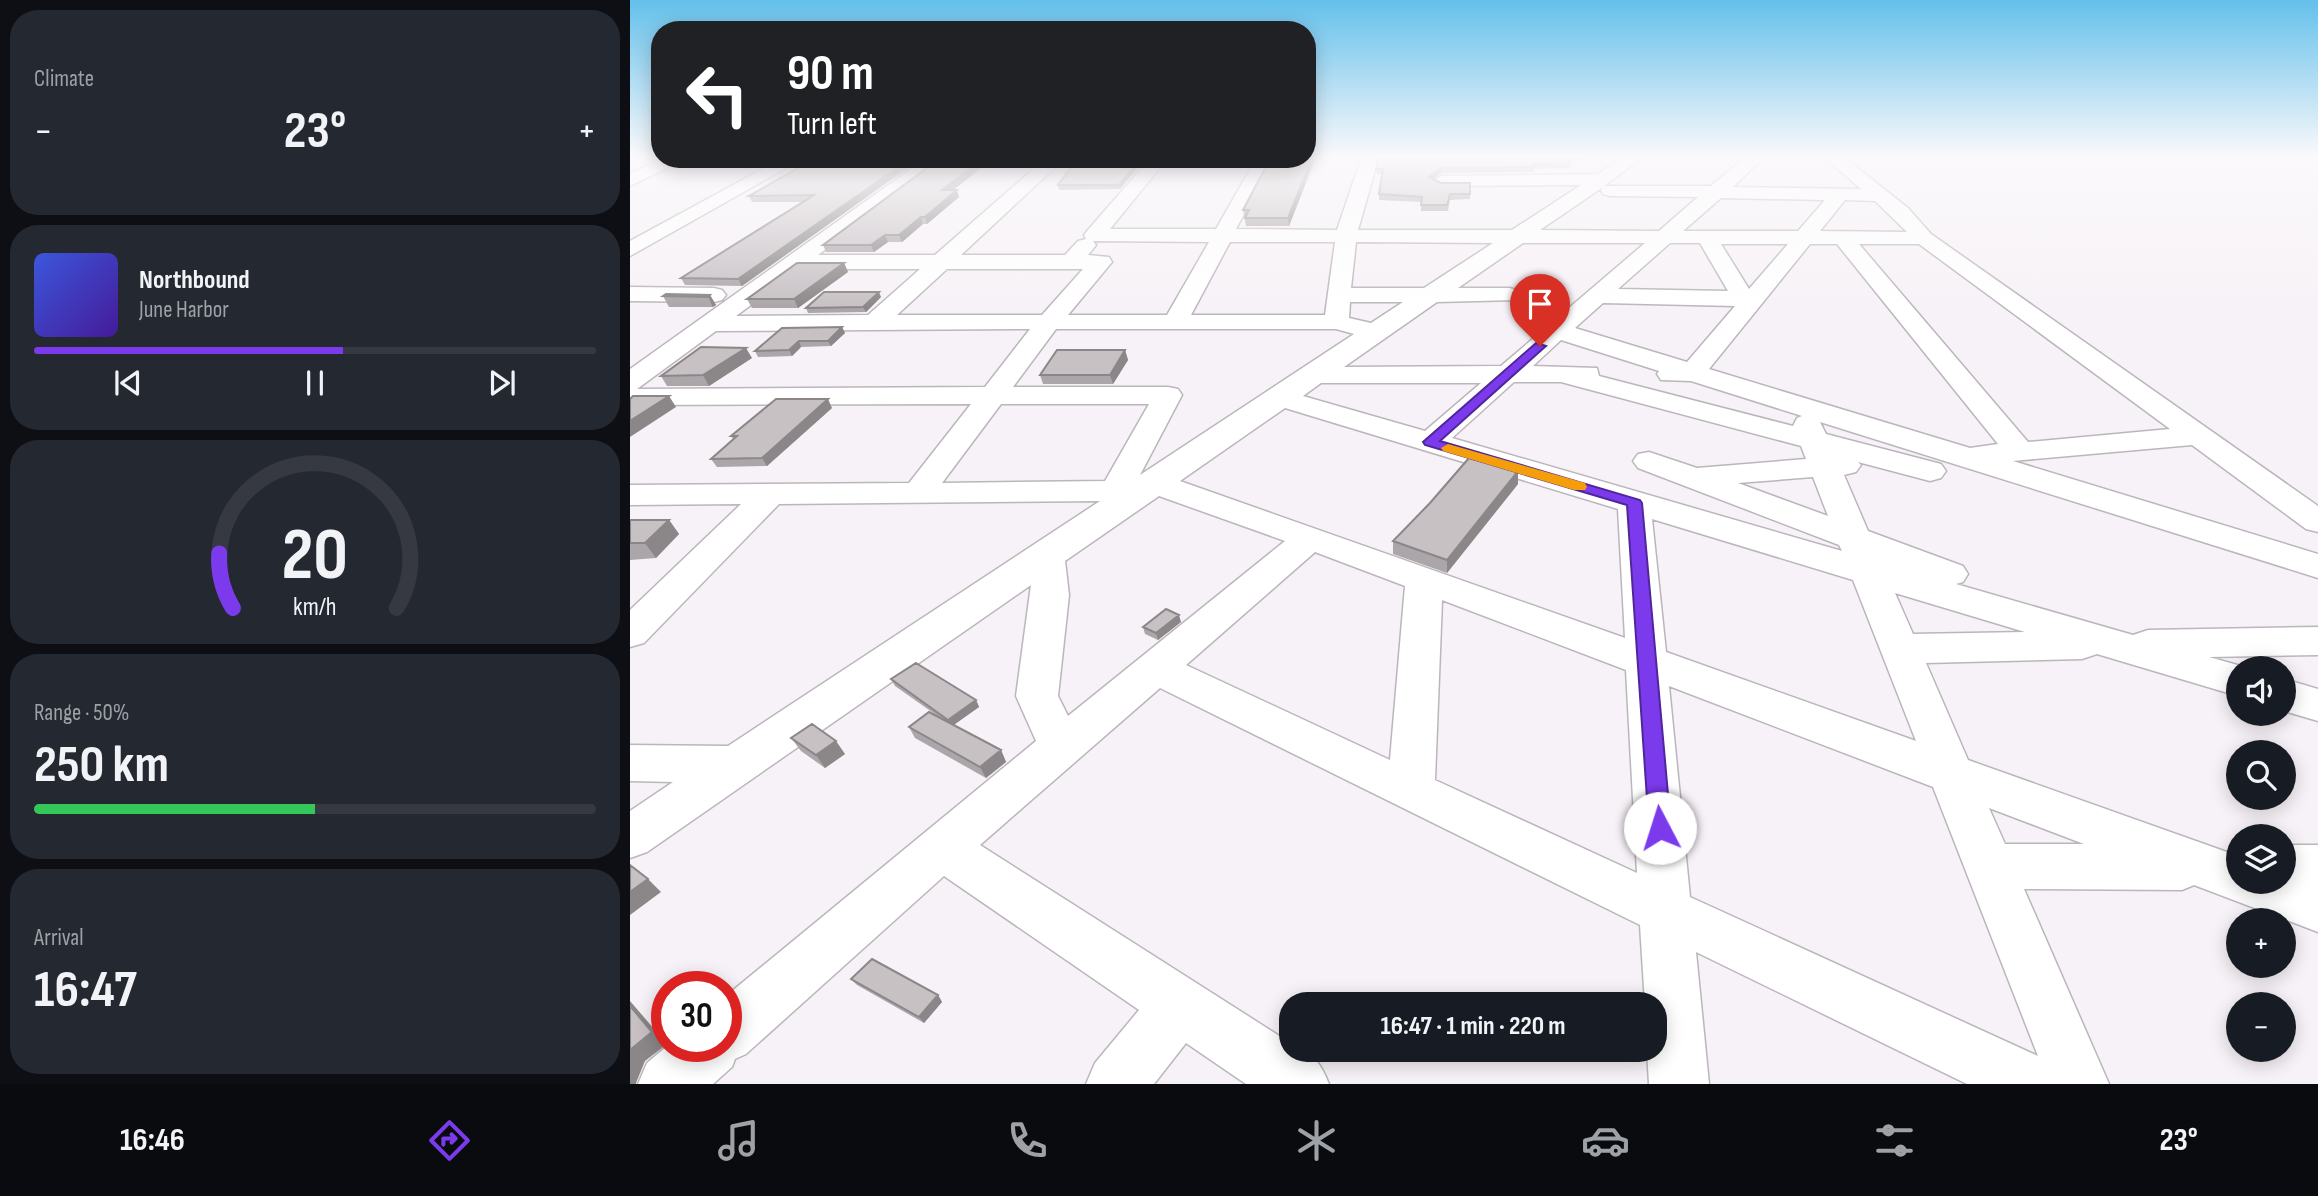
<!DOCTYPE html>
<meta charset="utf-8">
<style>
:root{--surface:#171b24;--page:#242831;--text:#f1f3f6;--muted:#9ea1a6;--line:#363941;--accent:#7c3aed}
body{margin:0;font-family:"Sofia Sans Condensed",sans-serif;background:var(--page);color:var(--text);height:100vh;display:flex;flex-direction:column;font-size:26px;white-space:nowrap}
*{box-sizing:border-box;margin:0}
p{font-size:23px;color:var(--muted)}
.icon{flex:none;width:38px;height:38px;fill:none;stroke:currentColor;stroke-width:2;stroke-linecap:round;stroke-linejoin:round}
.map{position:relative;flex:1;overflow:hidden}
.sheet{display:flex;flex-direction:column;gap:10px;padding:10px;background:#0d0f14;width:630px}
.sheet>*{flex:none}
.top-card{position:absolute;left:21px;top:21px;width:665px;height:147px;border-radius:28px;box-shadow:0 4px 18px #0003;background:#202124;color:#fff;overflow:hidden}
.fabs{position:absolute;left:1596px;top:656px;display:grid;gap:14px}
.fabs a{display:grid;place-items:center;width:70px;height:70px;border-radius:50%;background:var(--surface);box-shadow:0 4px 18px #0003;font-size:35px}
.speed{position:absolute;left:21px;top:971px;display:flex;gap:14px;font-size:35px;font-weight:700;text-align:center}
.speed>*{display:grid;place-content:center;width:91px;height:91px;border-radius:50%;background:var(--surface);box-shadow:0 4px 18px #0003;line-height:1}
.speed .limit{border:10px solid #d22;background:#fff;color:#111}
.pin{position:absolute;display:grid;place-items:center;width:60px;height:60px;color:#fff;margin:-72px -30px;border-radius:50% 50% 50% 0;rotate:-45deg;box-shadow:0 0 7px #0007}
.pin .icon{rotate:45deg}
.me{position:absolute;width:77px;margin:-38px;rotate:355deg;stroke-linejoin:round;filter:drop-shadow(0 0 5px #0008)}
.turn{display:flex;align-items:center;gap:24px;height:147px;padding:0 21px;font-size:32px}
.turn .icon{width:91px;height:91px;stroke-width:2.5}
.turn b{display:block;font-size:49px;line-height:60px}
.big{font-size:52px;font-weight:700;line-height:1.1}
.sheet .widget{flex:1;display:flex;flex-direction:column;justify-content:center;gap:10px;min-width:0;padding:0 24px;border-radius:28px;background:var(--page)}
.sheet .dial{align-items:center;gap:0}
.dial svg{height:182px;overflow:visible;fill:none;stroke:var(--line);stroke-width:7;stroke-linecap:round;text-anchor:middle}
.dial text{fill:var(--text);stroke:none}
.song{display:flex;align-items:center;gap:21px}
.cover{width:84px;height:84px;border-radius:10px;background:linear-gradient(135deg,hsl(230 70% 55%),hsl(260 70% 35%))}
.played{height:7px;border-radius:4px;background:linear-gradient(90deg,var(--accent) 55%,var(--line) 55%)}
.keys{display:flex;justify-content:space-around;direction:ltr}
.heat{display:flex;justify-content:space-between;align-items:center;font-size:38px;direction:ltr}
.charge{height:10px;border-radius:5px;background:linear-gradient(90deg,#34c759 50%,var(--line) 0)}
.trip{position:absolute;left:649px;top:992px;width:388px;height:70px;border-radius:28px;background:var(--surface);box-shadow:0 4px 18px #0003;font-weight:700;line-height:70px;text-align:center}
.menu{display:flex;height:112px;justify-content:space-around;align-items:center;background:#090b0e;color:var(--muted)}
.menu .icon{width:49px;height:49px}
.menu .current{color:var(--accent)}
.menu b{font-size:32px;color:var(--text)}
main{display:flex;flex:1;min-height:0}
.map>svg:first-child{display:block}
.lines{fill:none;stroke-linecap:round;stroke-linejoin:round}
.minor-casing{stroke:#bbb6bb;stroke-width:3}
.minor{fill:#fff;fill-rule:evenodd}
.wall{fill:#aba6a9}
.shaded-wall{fill:#8b8789}
.building{fill:#c7c1c4;stroke:#8b8789;stroke-width:2}
.route{fill:#7c3aed;stroke:#51269a;stroke-width:2}
.slow{fill:#f59e0b}
</style>
<main>
<section class="sheet">
<div class="widget"><p>Climate</p>
<div class="heat"><a>−</a><b class="big">23°</b><a>+</a></div>
</div>
<div class="widget">
<div class="song"><i class="cover"></i><div><b>Northbound</b><p>June Harbor</p></div></div>
<div class="played"></div>
<div class="keys"><svg class="icon" aria-label="previous" viewBox="0 0 24 24"><path d="M18 5L8 12l10 7zM5 5v14"/></svg><svg class="icon" aria-label="pause" viewBox="0 0 24 24"><path d="M8 5v14M16 5v14"/></svg><svg class="icon" aria-label="next" viewBox="0 0 24 24"><path d="M6 5l10 7-10 7zM19 5v14"/></svg></div>
</div>
<div class="widget dial"><svg viewBox="0 0 100 80">
<path d="M14 69A42 42 0 1 1 86 69"/>
<path d="M14 69A42 42 0 0 1 8 45" stroke="#7c3aed"/>
<text x="50" y="56" font-size="32" font-weight="700">20</text>
<text x="50" y="72" font-size="11">km/h</text>
</svg></div>
<div class="widget"><p>Range · 50%</p><b class="big">250 km</b><div class="charge"></div></div>
<div class="widget"><p>Arrival</p><b class="big">16:47</b></div>
</section>
<div class="map">
<svg width="1688" height="1084" viewBox="0 0 1688 1084">
<rect width="100%" height="100%" fill="#f7f2f7"/>
<g class="lines">
<defs>
<path id="minor" d="M732 156H749L728 230H882L951 185 811 186 802 181 811 176 968 174 994 156H1014L974 186H1081L1117 156H1135L1103 187 1231 189 1193 156H1212L1278 208 1301 234 1688 506V532L1676 529 1562 445 1383 461 1688 554V578L1190 422 1196 434 1311 464 1316 471 1311 478 1300 481 1228 462 1231 465 1226 472 1214 475 1238 531 1333 566 1338 574 1333 582 1326 584 1503 635 1518 630 1688 627V655L1579 657 1618 668H1608V696L1467 654 1452 659 1296 663 1338 760 1608 856V882H1654V845H1688V932L1564 885 1552 890 1394 889 1479 1084H1337L1066 952 1079 1084H1019L1017 1050H1026V1004H1015L1010 925 530 688 350 845 662 1044V1050C683 1050 692 1066 699 1084H616L556 1043 524 1084H456L465 1063 509 1010 314 876 116 1054 105 1059 102 1067 83 1084H8L17 1063 37 1046H96V996L406 741 386 696 401 585 17 852 0 858V811L43 782 0 781V745L98 746 470 501 149 504 14 643 0 647V610L111 504 0 505V485L279 483 341 404 0 405V369L295 159H315L188 255H305L415 159H434L331 255H435L448 241 456 239 454 235 457 231 520 159H537L480 229H586L626 159H643L606 229 707 230ZM973 187 971 190 973 194 980 196 1068 197 1029 231 910 230ZM1091 198 1195 200 1168 231H1053ZM1215 200 1245 201 1277 232 1190 231ZM463 241H464L579 242 537 315H438L482 262 479 257 458 255 466 245ZM600 242H705L695 315H561ZM726 242 863 243 794 288H721ZM893 243H1015L871 366 714 367 807 302 887 300 891 295 887 290 879 288H828ZM1040 243H1070L1098 291 988 289ZM1091 244H1158L1119 289ZM1180 244H1207L1368 444 1340 448 1079 369ZM1229 244H1289L1540 429 1398 442ZM170 269H290L238 315 106 316ZM317 269H453L412 315H267ZM720 302H773L741 323 719 318ZM973 303 1105 306 1057 362 945 328ZM400 329 355 387 7 389 86 331ZM426 329H706L724 334 510 475 552 395 548 389 538 387H383ZM931 340 1029 371 1027 374 1031 380 1061 381 1172 416 1167 418 1163 426 969 376 967 368 903 366ZM884 382H931L1171 446 1176 459 1067 468 1019 452 1008 454 1003 461 1008 468 1209 545 1212 551 822 438ZM691 383H851L795 431 673 396ZM371 404H519L475 481 312 483ZM655 408 988 509 995 638 550 481ZM1183 477 1198 516 1108 483ZM529 496 655 541 438 716 428 696 439 595 435 561ZM1022 519 1223 580 1286 741 1036 652ZM685 552 775 586 760 760 556 665ZM1265 593 1395 632 1283 634ZM812 600 996 670 1007 873 805 780ZM1039 686 1303 787 1408 1056 1060 897ZM1359 808 1454 844H1375Z
M33 159H56L0 186V174Z
M151 159H172L0 256V241Z
M0 287 84 288 92 290 96 295 92 300 84 302 0 301Z
M1654 679 1688 689V721L1654 711Z"/>
</defs>
<use href="#minor" class="minor-casing"/>
<use href="#minor" class="minor"/>
</g>
<path class="wall" d="M677 156H686V157L659 226H616L613 210Z
M749 156H957V161H939L940 168 904 169V172L811 173 803 179 811 183H840V199L820 200 818 211H791V202L749 200V194L752 174H747L746 169Z
M242 159H290L112 286 55 285 51 278 173 202H122L119 196Z
M309 159H363L323 190 329 197 297 224H293L272 242H258L244 252H196L193 245Z
M447 159H515L490 189 429 190 428 185Z
M214 263 218 272 168 308H122L117 299Z
M80 295 86 305 83 307H39L33 296Z
M251 297 236 312 178 313 176 308Z
M212 327 215 333 201 346 171 347 162 356 128 357 125 351Z
M495 350 498 360 483 384H413L410 375Z
M122 358 79 386H37L31 376Z
M202 408 137 466 87 467 81 459 103 439 101 436Z
M888 484 817 573 763 554V541L800 503Z
M0 520H39L49 534 26 558 0 560Z
M551 622 528 640 515 634 513 627Z
M261 679 346 700 349 707 323 725 371 750 376 762 356 778 285 738 279 727 309 717 265 686Z
M161 738 215 754 195 768 171 751Z
M221 979 308 995 312 1002 294 1023 227 985Z"/>
<path class="shaded-wall" d="M683 156H686V157L659 226 658 218Z
M280 159H290L112 286 108 279Z
M353 159H363L314 197 312 190Z
M511 159H515L490 189 489 185Z
M811 168V173L800 182 799 177Z
M327 190 329 197 297 224 295 217Z
M291 217 293 224 272 242 269 235Z
M255 235 258 242 244 252 241 245Z
M214 263 218 272 168 308 164 299Z
M249 292 251 297 236 312 233 307Z
M80 295 86 305 83 307 78 297Z
M212 327 215 333 201 346 198 341Z
M169 341 171 347 162 356 159 350Z
M116 348 122 358 79 386 73 375Z
M495 350 498 360 483 384 480 375Z
M39 396 46 407 0 437V421Z
M198 399 202 408 137 466 132 458Z
M888 471V484L817 573V560Z
M39 520 49 534 26 558 15 543Z
M549 615 551 622 528 640 526 633Z
M346 700 349 707 321 727 318 720Z
M206 741 215 754 195 768 186 755Z
M371 750 376 762 356 778 350 767Z
M18 879 31 892 0 915V892Z
M308 995 312 1002 294 1023 289 1017Z
M0 1001 37 1044 15 1061 6 1083V1084H0Z"/>
<path class="building" d="M677 156H683L658 218H615L619 210H613L640 159H677Z
M749 156H957H937L940 163 903 164 904 167 811 168 799 177 811 183H840V194H820L817 205H791L792 197 749 194 753 169H746Z
M242 159H280L108 279 51 278 184 195 119 196 180 161Z
M309 159H353L312 190H327L295 217H291L269 235H255L241 245H193Z
M447 159H511L489 185H428Z
M167 263H214L164 299H117Z
M194 292H249L233 307 176 308Z
M36 294 80 295 78 297 33 296Z
M212 327 198 341H169L159 350 125 351 152 328Z
M71 347 116 348 73 375 31 376Z
M427 350H495L480 375H410Z
M3 396H39L0 421V399Z
M146 399H198L132 458 81 459 107 436H101Z
M839 458 888 471 817 560 763 541 800 503Z
M0 520H39L15 543H0Z
M536 609 549 615 526 633 513 627Z
M286 663 346 700 318 720 261 679Z
M299 712 371 750 350 767 279 727Z
M182 724 206 741 186 755 161 738Z
M0 865 18 879 0 892Z
M242 959 308 995 289 1017 221 979Z
M0 1006 22 1032 0 1050Z"/>
<linearGradient id="sky" x2="0" y2="1"><stop stop-color="#64c0eb"/><stop offset="0.51" stop-color="#fbf9fb"/><stop offset="1" stop-color="#fbf9fb" stop-opacity="0"/></linearGradient>
<rect width="1688" height="308" fill="url(#sky)"/>
<path class="route" d="M906 343 916 346 810 441 1010 500 1012 503 1041 828 1037 835 1030 838 1022 835 1019 828 997 505 795 445 793 442Z"/>
<path class="slow" d="M818 444 955 483 957 487 955 490H944L813 451 811 448Z"/>
</svg>
<div class="fabs">
<a><svg class="icon" aria-label="sound" viewBox="0 0 24 24"><path d="M4 9h4l5-4v14l-5-4H4zM17 9q2 3 0 6"/></svg></a>
<a><svg class="icon" aria-label="search" viewBox="0 0 24 24"><circle cx="10" cy="10" r="6"/><path d="M15 15l6 6"/></svg></a>
<a><svg class="icon" aria-label="layers" viewBox="0 0 24 24"><path d="M12 4l9 5-9 5-9-5zM3 14l9 5 9-5"/></svg></a>
<a>+</a>
<a>−</a>
</div>
<div class="speed"><div class="limit">30</div></div>
<div class="pin" style="left:910px;top:346px;background:#d93025"><svg class="icon" aria-label="arrive" viewBox="0 0 24 24"><path d="M6 21V4h12l-3 4 3 4H6"/></svg></div>
<svg class="me" style="left:1030px;top:828px" viewBox="-20 -20 40 40"><circle r="19" fill="#fff"/><path d="M0-13L10 11 0 6-10 11z" fill="#7c3aed"/></svg>
<div class="trip">16:47 · 1 min · 220 m</div>
<div class="top-card">
<div class="turn"><svg class="icon" aria-label="left" viewBox="0 0 24 24"><path d="M17 20v-9H6M10 6l-5 5 5 5"/></svg><div><b>90 m</b>Turn left</div></div>
</div>
</div>
</main>
<nav class="menu">
<b>16:46</b>
<svg class="icon current" aria-label="directions" viewBox="0 0 24 24"><path d="M12 3l9 9-9 9-9-9zM9 14v-3h6M13 9l2 2-2 2"/></svg>
<svg class="icon" aria-label="music" viewBox="0 0 24 24"><path d="M9 18V5l10-2v13"/><circle cx="6" cy="18" r="3"/><circle cx="16" cy="16" r="3"/></svg>
<svg class="icon" aria-label="phone" viewBox="0 0 24 24"><path d="M5 4h4l2 5-3 2q2 4 5 5l2-3 5 2v4C11 20 4 13 5 4z"/></svg>
<svg class="icon" aria-label="climate" viewBox="0 0 24 24"><path d="M12 3v18M4 7l16 10M4 17L20 7"/></svg>
<svg class="icon" aria-label="car" viewBox="0 0 24 24"><path d="M5 17H2v-5l4-1 3-4h7l3 4 3 1v5h-3M9 17h6M6 11h13"/><circle cx="7" cy="17" r="2"/><circle cx="17" cy="17" r="2"/></svg>
<svg class="icon" aria-label="filters" viewBox="0 0 24 24"><path d="M4 7h16M4 17h16"/><circle cx="9" cy="7" r="2"/><circle cx="15" cy="17" r="2"/></svg>
<b>23°</b>
</nav>
